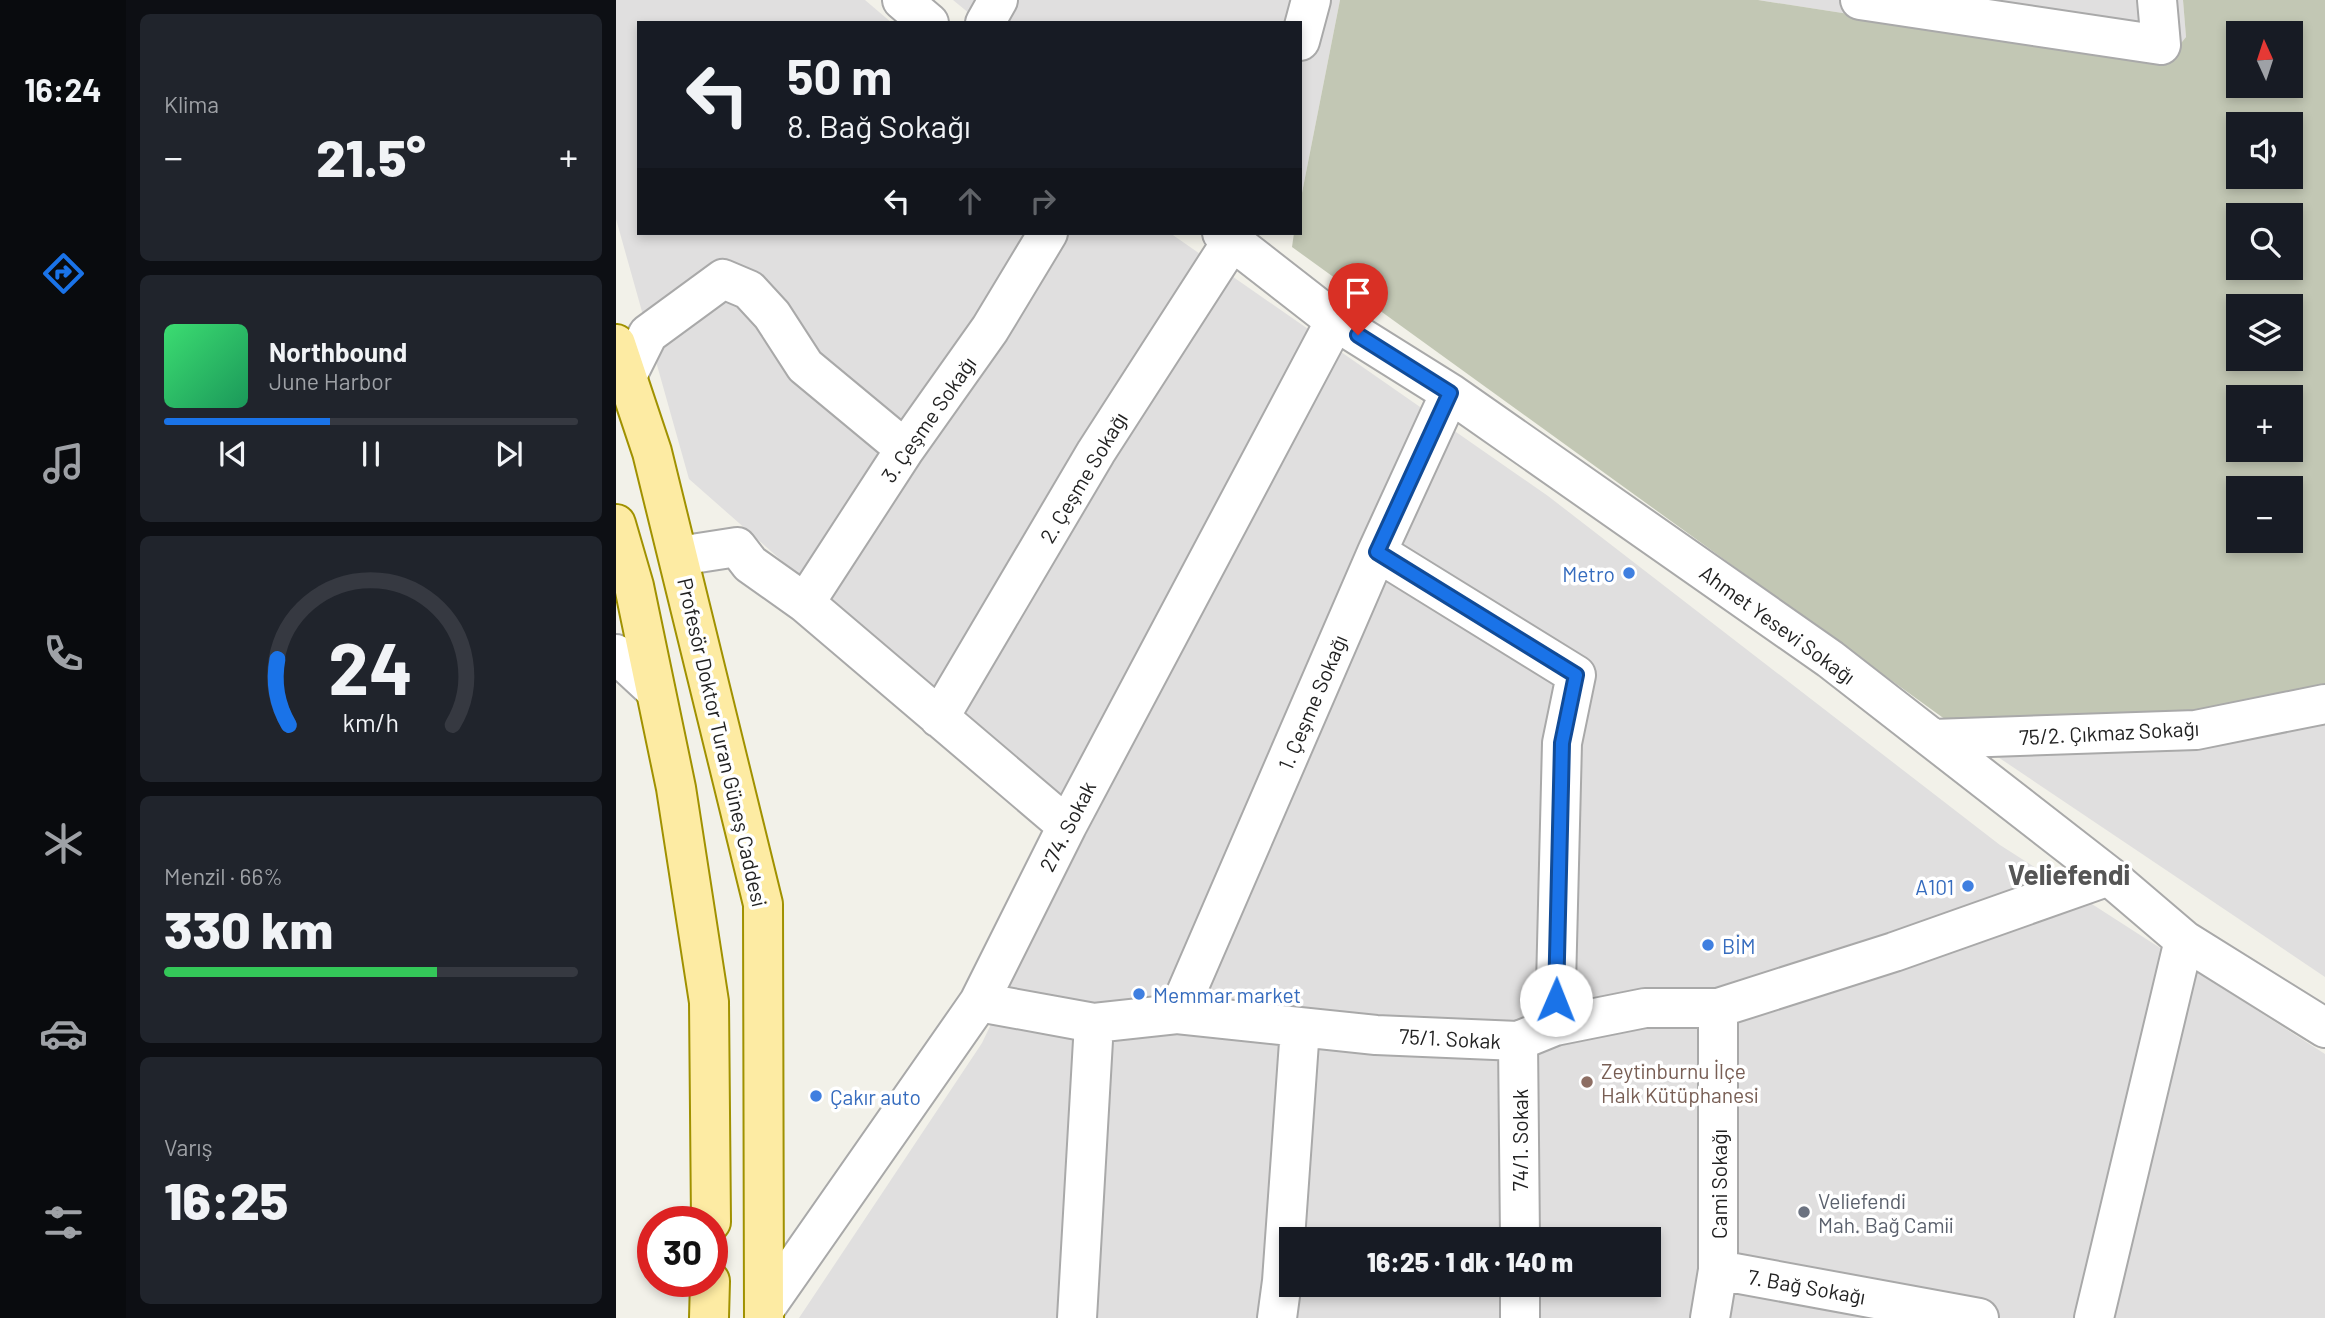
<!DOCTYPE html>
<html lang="tr">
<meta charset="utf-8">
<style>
:root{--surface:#171b24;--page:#20242c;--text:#f1f3f6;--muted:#9ea1a6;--line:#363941;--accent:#1a73e8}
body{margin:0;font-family:Barlow,sans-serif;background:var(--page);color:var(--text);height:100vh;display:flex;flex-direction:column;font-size:26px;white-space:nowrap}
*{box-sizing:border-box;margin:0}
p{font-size:23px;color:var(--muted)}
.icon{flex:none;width:38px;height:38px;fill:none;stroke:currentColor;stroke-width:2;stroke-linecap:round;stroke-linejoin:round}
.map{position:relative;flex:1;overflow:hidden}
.sheet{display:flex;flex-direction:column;gap:14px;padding:14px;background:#0d0f14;width:490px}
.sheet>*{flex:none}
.top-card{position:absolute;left:21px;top:21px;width:665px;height:214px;border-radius:0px;box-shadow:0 4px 10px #0003;background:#171b24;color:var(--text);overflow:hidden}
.needle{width:46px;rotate:357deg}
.controls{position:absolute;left:1610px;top:21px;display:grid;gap:14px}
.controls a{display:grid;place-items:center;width:77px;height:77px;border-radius:0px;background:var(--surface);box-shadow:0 4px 10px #0003;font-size:35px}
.speed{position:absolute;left:21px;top:1206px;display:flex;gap:14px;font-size:35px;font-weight:700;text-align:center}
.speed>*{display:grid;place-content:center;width:91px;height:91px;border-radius:50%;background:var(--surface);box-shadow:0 4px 10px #0003;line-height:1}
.speed .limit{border:10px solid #d22;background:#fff;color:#111}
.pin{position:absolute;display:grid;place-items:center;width:60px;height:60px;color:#fff;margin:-72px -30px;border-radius:50% 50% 50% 0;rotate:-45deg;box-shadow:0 0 7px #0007}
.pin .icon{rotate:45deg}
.me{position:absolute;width:77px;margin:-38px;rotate:1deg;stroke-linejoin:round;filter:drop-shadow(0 0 5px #0008)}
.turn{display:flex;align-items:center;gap:24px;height:147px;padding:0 35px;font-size:32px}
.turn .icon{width:91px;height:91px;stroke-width:2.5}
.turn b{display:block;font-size:49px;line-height:60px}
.lanes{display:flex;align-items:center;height:66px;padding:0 35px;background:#0003;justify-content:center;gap:35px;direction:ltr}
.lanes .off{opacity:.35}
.big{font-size:52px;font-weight:800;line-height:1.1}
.sheet .card{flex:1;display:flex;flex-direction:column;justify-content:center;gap:10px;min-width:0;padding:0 24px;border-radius:10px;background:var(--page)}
.sheet .dial{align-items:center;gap:0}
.dial svg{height:182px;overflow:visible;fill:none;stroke:var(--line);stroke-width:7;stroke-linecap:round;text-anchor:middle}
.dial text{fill:var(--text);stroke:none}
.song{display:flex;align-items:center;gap:21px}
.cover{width:84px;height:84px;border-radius:10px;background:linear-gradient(135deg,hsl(140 70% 55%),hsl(150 70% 35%))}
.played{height:7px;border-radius:4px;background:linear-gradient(90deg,var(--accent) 40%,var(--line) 40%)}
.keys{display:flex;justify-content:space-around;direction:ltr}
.heat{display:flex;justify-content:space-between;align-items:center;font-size:38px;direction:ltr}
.charge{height:10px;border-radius:5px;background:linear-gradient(90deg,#34c759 66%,var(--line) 0)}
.trip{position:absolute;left:663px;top:1227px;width:382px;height:70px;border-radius:0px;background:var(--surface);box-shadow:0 4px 10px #0003;font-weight:800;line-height:70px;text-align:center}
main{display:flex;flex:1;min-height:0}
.menu{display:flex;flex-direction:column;width:126px;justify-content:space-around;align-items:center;background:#090b0e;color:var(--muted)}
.menu .icon{width:49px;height:49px}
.menu .on{color:var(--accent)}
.menu b{font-size:32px;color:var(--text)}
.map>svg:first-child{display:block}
.residential{fill:#e0dfdf;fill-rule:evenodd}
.construction{fill:#c2c7b4;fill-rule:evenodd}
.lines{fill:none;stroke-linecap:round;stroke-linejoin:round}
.minor-casing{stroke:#a9a9a9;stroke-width:42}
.major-casing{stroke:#a09100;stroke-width:42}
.minor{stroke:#fff;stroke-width:38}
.major{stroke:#fdeba3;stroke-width:38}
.route-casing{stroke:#114b97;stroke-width:18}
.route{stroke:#1a73e8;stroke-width:12}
.shop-dot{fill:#3f7fe0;stroke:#fff;stroke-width:2.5}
.education-dot{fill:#8d6e63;stroke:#fff;stroke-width:2.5}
.worship-dot{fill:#6b7280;stroke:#fff;stroke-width:2.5}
.labels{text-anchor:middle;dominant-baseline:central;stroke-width:7;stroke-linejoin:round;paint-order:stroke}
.street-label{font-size:21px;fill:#222;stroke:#fff}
.shop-label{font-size:21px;fill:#366cbe;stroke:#fff;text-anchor:start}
.education-label{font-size:21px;fill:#785e54;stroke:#fff;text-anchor:start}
.worship-label{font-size:21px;fill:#5b616d;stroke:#fff;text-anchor:start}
.district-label{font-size:28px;font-weight:bold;fill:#555;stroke:#fff}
</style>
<main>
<nav class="menu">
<b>16:24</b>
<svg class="icon on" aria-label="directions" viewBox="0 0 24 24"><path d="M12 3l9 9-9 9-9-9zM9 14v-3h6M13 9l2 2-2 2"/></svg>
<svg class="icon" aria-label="music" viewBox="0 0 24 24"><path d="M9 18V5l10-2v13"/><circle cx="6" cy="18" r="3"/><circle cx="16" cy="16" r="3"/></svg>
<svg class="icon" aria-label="phone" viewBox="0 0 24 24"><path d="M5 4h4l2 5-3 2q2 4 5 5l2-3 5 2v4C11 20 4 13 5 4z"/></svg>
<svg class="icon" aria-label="climate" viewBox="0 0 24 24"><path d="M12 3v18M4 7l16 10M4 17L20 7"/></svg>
<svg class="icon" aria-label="car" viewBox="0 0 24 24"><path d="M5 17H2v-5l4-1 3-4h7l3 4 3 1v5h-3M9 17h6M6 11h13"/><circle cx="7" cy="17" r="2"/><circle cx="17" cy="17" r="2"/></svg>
<svg class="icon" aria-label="filters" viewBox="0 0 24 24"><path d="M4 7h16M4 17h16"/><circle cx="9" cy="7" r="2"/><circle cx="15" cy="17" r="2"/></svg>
</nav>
<section class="sheet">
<div class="card"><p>Klima</p>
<div class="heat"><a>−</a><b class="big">21.5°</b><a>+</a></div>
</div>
<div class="card">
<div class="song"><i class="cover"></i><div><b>Northbound</b><p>June Harbor</p></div></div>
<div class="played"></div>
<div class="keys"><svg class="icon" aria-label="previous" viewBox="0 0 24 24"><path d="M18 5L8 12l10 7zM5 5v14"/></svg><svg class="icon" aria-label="pause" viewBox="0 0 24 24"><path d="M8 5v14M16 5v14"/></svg><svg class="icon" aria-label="next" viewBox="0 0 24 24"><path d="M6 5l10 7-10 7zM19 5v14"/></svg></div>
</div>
<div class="card dial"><svg viewBox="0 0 100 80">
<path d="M14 69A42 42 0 1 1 86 69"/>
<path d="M14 69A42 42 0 0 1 9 40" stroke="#1a73e8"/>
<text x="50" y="56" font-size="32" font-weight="700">24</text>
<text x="50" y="72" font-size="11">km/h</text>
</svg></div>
<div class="card"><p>Menzil · 66%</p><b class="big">330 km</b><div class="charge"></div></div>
<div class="card"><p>Varış</p><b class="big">16:25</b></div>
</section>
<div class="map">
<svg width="1709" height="1318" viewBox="0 0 1709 1318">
<rect width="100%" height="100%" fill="#f2f1e9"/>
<path class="residential" d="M0 0H249L276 23H23V233H554L932 496 1384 845 1709 1054V1318H183L366 1043 469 828 73 479 0 219ZM676 1239H1032V1284H676Z
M337 0H724L684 203V23H365Z
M1142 0H1567L1570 37 1549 63Z
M1709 696V977L1373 751Z"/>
<path class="construction" d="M724 0H1142L1549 63 1570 37 1567 0H1709V696L1373 751 676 247 678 233H684V203ZM1622 33H1675V86H1622ZM1622 124H1675V177H1622ZM1622 215H1675V268H1622ZM1622 306H1675V359H1622ZM1622 397H1675V450H1622ZM1622 488H1675V541H1622Z"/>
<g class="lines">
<defs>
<path id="minor" d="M286 0 313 23
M1244 0 1545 45 1541 0
M369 23 382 0
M684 41 695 0
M606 233 719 321 834 393 1214 659 1493 876 1568 940 1709 1028
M10 378 32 334 107 279 133 290 156 315 189 366 289 449
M761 552 960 675 946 743 939 1026
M63 556 121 547 134 564 189 603 451 826
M189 603 289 449 374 329 432 233
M0 654 39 690
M323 718 480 452 621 233
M1317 739 1580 730 1709 704
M363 1002 478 1023 561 1014 760 1035 902 1041 939 1026 1029 1008H1102L1278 952 1493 876
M561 1014 761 552 834 393
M902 1041 904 1239
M1102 1270 1363 1318
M904 1284V1318
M148 1310 363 1002 451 826 719 321
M461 1318 478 1023
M661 1318 666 1281 684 1028
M1094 1318 1102 1270V1008
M1478 1318 1568 940"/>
<path id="major" d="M0 344 36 452 147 904 148 1318
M0 524 18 586 60 788 93 1002 95 1222
M93 1318 94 1281"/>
</defs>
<use href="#minor" class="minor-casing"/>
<use href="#major" class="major-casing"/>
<use href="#minor" class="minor"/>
<use href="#major" class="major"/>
</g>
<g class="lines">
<defs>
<path id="route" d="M742 335 834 393 761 552 960 675 946 743 940 1000"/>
</defs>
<use href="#route" class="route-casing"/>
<use href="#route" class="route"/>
</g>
<g class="shop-dot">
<circle cx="1013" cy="573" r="7"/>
<circle cx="1352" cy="886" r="7"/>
<circle cx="1092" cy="945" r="7"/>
<circle cx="523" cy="994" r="7"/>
<circle cx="200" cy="1096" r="7"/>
</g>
<circle class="education-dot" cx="971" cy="1082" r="7"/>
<circle class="worship-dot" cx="1188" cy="1212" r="7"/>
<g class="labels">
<g class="street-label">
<text transform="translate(312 419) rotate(-55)">3. Çeşme Sokağı</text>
<text transform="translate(467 477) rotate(-59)">2. Çeşme Sokağı</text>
<text transform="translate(1162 624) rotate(36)">Ahmet Yesevi Sokağı</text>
<text transform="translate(696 702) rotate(-67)">1. Çeşme Sokağı</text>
<text transform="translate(1493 732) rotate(-3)">75/2. Çıkmaz Sokağı</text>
<text transform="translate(107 742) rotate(77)">Profesör Doktor Turan Güneş Caddesi</text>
<text transform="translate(451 826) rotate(-63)">274. Sokak</text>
<text transform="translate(834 1038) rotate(3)">75/1. Sokak</text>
<text transform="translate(903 1140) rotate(-90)">74/1. Sokak</text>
<text transform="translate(1102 1184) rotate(-90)">Cami Sokağı</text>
<text transform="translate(1191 1286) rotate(10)">7. Bağ Sokağı</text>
</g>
<g class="shop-label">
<text x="999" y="573" text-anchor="end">Metro</text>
<text x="1338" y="886" text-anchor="end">A101</text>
<text x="1106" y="945">BİM</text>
<text x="537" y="994">Memmar market</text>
<text x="214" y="1096">Çakır auto</text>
</g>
<g class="education-label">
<text x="985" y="1070">Zeytinburnu İlçe<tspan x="985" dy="24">Halk Kütüphanesi</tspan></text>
</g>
<g class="worship-label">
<text x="1202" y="1200">Veliefendi<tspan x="1202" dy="24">Mah. Bağ Camii</tspan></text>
</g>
<g class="district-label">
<text x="1453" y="874">Veliefendi</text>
</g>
</g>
</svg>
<div class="controls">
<a><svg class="needle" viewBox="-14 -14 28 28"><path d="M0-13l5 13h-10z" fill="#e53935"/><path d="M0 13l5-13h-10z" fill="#9ea1a6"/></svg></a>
<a><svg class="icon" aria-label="sound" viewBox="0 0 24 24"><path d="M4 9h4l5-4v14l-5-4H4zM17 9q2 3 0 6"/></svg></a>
<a><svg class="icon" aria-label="search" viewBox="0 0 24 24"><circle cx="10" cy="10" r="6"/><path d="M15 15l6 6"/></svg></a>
<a><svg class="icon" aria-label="layers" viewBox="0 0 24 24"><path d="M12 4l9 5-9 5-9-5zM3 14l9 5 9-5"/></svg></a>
<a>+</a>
<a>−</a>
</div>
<div class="speed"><div class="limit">30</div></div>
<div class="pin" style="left:742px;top:335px;background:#d93025"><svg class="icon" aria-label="arrive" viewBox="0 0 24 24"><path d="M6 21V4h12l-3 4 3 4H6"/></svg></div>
<svg class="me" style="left:940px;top:1000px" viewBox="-20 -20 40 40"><circle r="19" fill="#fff"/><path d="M0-13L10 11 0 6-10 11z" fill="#1a73e8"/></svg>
<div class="trip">16:25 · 1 dk · 140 m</div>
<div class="top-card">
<div class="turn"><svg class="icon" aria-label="left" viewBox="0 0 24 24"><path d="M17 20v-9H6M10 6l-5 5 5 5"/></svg><div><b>50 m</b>8. Bağ Sokağı</div></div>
<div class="lanes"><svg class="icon" aria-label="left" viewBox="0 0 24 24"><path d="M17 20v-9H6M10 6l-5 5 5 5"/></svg><svg class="icon off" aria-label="ahead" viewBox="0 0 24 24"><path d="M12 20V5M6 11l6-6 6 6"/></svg><svg class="icon off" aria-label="right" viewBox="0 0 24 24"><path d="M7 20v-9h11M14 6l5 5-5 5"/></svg></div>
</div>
</div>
</main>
